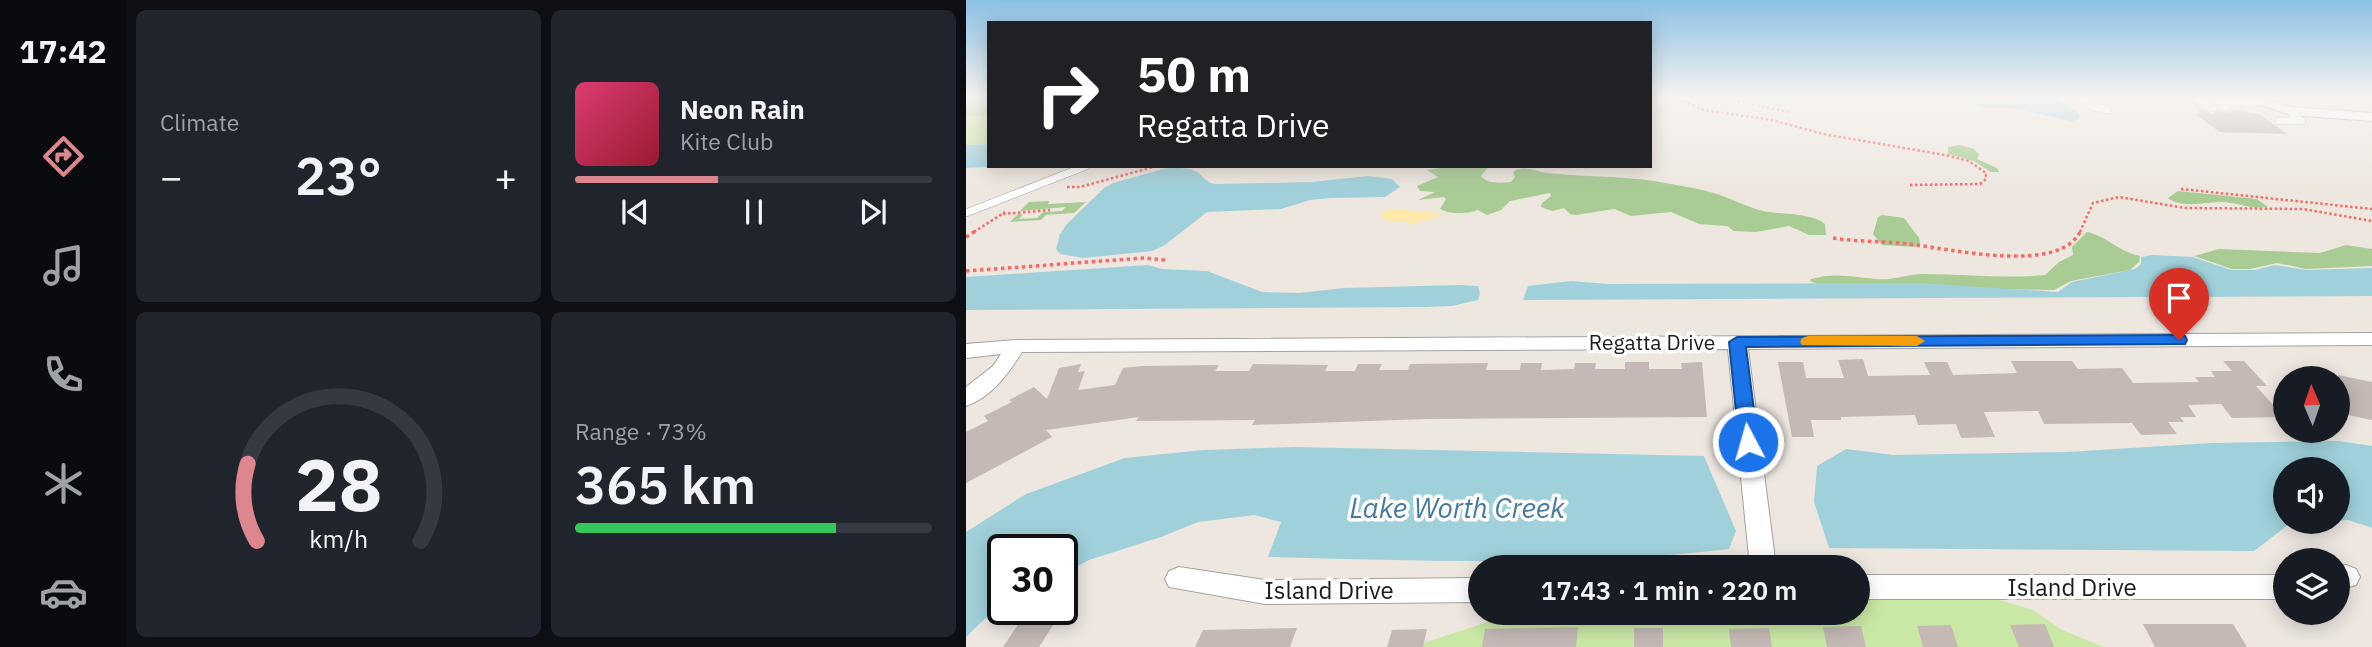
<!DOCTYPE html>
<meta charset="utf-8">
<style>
:root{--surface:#171b24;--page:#20242c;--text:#f1f3f6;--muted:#9ea1a6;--line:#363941;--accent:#dd868e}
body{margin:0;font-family:"IBM Plex Sans",sans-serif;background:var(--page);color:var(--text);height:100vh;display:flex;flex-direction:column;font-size:26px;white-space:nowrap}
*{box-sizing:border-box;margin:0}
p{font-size:23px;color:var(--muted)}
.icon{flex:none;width:38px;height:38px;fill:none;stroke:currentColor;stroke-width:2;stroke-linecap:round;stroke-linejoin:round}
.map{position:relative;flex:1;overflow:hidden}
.panel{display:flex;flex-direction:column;gap:10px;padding:10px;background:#0d0f14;width:840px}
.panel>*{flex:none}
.hud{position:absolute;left:21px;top:21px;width:665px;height:147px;border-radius:0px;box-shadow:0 4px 18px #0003;background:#202124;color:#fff;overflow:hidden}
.needle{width:46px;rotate:358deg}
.tools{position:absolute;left:1307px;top:366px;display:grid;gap:14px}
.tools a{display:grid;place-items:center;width:77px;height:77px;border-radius:50%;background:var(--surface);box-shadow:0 4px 18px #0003;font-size:35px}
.speed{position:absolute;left:21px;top:534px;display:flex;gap:14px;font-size:35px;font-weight:700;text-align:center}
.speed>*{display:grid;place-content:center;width:91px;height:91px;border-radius:50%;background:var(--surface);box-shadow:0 4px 18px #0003;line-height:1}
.speed .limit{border:4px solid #111;border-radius:10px;background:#fff;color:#111}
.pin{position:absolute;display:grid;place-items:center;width:60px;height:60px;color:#fff;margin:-72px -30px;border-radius:50% 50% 50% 0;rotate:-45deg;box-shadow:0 0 7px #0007}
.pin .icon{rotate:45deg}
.me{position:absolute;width:77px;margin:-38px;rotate:354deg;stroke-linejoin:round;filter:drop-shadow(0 0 5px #0008)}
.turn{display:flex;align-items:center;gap:24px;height:147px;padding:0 35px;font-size:32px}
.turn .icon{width:91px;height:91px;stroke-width:2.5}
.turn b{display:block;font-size:49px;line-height:60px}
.big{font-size:52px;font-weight:600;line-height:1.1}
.panel .tile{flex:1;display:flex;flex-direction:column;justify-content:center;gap:10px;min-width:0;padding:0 24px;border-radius:10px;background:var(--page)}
.panel .dial{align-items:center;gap:0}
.dial svg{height:182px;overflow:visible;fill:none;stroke:var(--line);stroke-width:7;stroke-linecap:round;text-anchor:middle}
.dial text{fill:var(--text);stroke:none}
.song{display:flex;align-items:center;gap:21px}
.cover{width:84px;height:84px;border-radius:10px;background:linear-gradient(135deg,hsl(340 70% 55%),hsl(350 70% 35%))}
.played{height:7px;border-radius:4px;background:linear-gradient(90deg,var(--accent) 40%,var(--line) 40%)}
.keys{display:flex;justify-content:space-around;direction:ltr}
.heat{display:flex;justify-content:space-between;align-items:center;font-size:38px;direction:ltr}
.charge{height:10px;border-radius:5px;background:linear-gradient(90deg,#34c759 73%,var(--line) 0)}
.panel .tiles{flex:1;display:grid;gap:10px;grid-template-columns:repeat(2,1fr)}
.trip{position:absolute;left:502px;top:555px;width:402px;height:70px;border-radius:35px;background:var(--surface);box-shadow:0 4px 18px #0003;font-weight:600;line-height:70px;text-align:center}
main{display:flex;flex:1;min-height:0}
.tab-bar{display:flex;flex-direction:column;width:126px;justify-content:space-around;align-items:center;background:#090b0e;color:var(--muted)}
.tab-bar .icon{width:49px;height:49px}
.tab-bar .active{color:var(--accent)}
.tab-bar b{font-size:32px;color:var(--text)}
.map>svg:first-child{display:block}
.grass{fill:#cae8a5}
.forest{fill:#a8cc94}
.sand{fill:#ffe8ac}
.water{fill:#a0d1db}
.building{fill:#c4b9b4}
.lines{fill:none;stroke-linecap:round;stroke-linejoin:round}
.service-casing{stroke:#a2a2a2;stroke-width:8}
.minor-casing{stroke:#a2a2a2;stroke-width:2}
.path-far1{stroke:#f96a65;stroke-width:2.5;stroke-dasharray:2.5 2.5;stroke-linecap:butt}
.path{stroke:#f96a65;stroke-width:3.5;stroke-dasharray:3.5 3.5;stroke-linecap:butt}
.service{stroke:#fff;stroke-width:7}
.minor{fill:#fff;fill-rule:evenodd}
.route{fill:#1a73e8;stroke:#114b97;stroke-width:2}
.slow{fill:#f59e0b}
.labels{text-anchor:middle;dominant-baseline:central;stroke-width:7;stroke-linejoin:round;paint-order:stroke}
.street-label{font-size:21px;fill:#1b1b1b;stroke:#fff}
.near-street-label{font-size:24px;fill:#1b1b1b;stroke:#fff}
.near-water-label{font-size:28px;font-style:italic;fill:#467aa1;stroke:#fff}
</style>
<main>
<nav class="tab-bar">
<b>17:42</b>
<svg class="icon active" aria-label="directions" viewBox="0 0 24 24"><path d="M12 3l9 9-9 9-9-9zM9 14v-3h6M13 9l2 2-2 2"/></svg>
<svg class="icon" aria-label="music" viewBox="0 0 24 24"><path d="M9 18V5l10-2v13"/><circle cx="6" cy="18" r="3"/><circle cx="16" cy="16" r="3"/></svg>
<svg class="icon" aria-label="phone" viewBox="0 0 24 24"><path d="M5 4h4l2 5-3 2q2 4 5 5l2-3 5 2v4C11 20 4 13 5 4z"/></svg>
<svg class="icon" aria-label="climate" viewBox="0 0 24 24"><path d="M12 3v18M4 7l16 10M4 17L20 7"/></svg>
<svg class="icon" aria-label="car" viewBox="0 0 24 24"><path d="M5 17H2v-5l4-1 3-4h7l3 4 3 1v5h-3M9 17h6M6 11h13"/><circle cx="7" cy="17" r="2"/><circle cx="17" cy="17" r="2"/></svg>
</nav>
<section class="panel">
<div class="tiles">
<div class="tile"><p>Climate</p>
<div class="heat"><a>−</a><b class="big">23°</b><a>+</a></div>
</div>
<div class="tile">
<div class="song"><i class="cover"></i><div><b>Neon Rain</b><p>Kite Club</p></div></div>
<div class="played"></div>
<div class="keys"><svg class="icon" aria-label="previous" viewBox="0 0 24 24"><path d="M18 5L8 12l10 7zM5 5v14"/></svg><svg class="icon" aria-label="pause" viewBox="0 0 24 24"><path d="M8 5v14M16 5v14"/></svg><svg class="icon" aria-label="next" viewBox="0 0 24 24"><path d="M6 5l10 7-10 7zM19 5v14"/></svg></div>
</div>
<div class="tile dial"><svg viewBox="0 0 100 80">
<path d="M14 69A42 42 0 1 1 86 69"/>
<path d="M14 69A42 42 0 0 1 10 35" stroke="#dd868e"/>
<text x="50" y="56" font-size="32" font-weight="700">28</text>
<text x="50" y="72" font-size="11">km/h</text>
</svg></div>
<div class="tile"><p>Range · 73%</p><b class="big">365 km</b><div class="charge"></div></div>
</div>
</section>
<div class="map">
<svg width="1406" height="647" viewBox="0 0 1406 647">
<rect width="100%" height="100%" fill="#ede7e0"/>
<path class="grass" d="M0 97H23V144L0 145Z
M893 576 993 588 1067 610 1096 630 1138 647H445L549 613 892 612Z"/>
<path class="forest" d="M0 97H23V115L0 116Z
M994 145 1008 149 1013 154 1011 159 1031 168 1033 172H1025L1008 161 982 154V147Z
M488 166H523L515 176C521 184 535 183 545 182L549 177 547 172C558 164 570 172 582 173 623 178 665 175 705 184 722 187 740 190 757 196 770 201 782 207 797 211 815 215 845 212 859 224L860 235H843L823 226 790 232 768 231 761 226 733 224 705 212 665 216 648 209 610 215 604 214 598 208 586 211 575 207 576 203 585 196 584 193 544 201 535 210 521 215 512 210C500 214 486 215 474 209L480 199 478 197 452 200 469 192 454 191 451 186 472 177 461 170Z
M1212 191 1291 199 1302 207C1285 210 1269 201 1252 202 1238 203 1214 208 1202 198Z
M83 201 82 204 120 202 108 213 80 215 75 220 44 222 52 214H57L53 219 71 218 77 212 96 211 100 207 54 211 63 202Z
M916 215 938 218 953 238 954 243 949 247 916 245 907 234 912 217Z
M1121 232C1141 236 1151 251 1174 256L1173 262 1164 270 1105 281 1088 290 856 286 844 281 845 279C868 272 887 277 910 279 924 281 942 274 958 274 999 274 1039 279 1079 275L1093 262 1107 255 1106 247Z
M1380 245 1406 249V266L1340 269 1311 263 1284 269H1266L1228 256 1253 249 1354 253Z"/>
<path class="sand" d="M430 209 473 213 478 215 444 225 439 221 424 222 414 216 417 211Z"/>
<path class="water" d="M959 97H1088L1113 114V119L1106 121 1045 108H1020L996 100 972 101Z
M23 144V166H43L0 168V145Z
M201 168C211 168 223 167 231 172 240 178 239 183 251 184L347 182 401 176 426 179 434 187 419 197 365 198 344 200 315 209 241 212 199 245 186 251 117 258 94 254 90 249 94 234 101 224 138 188 147 183Z
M1186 255 1227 257 1265 270H1289L1309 265 1341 270 1406 268V296L557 300 562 286 605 281 643 284 952 283 1092 292 1106 282 1169 269 1175 264V257Z
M182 265 196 269 241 271 296 292 333 293 378 288 494 285 512 286 514 294 512 300 486 306 460 307 0 310V277Z
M1373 441 1406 446V528L1382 520 1372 521V469H1320V522H1345H1326L1288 551 863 548 848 502 851 466 880 449 927 455 1101 452 1245 443Z
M329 447 738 456 770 531 763 549C610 567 456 561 302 557L315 522 288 515 232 522 195 537 123 560 96 574V550H37V606L27 611 0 637V532L60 494 159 458 237 450Z"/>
<path class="building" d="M1234 108 1247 114 1253 108 1258 113 1271 110 1293 114 1321 134 1254 132 1230 115Z
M897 359 902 376 964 375 958 362H981L987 375 1051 373 1045 361H1106L1112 369 1156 368 1167 383 1233 382 1229 377H1249L1245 371H1266L1257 361H1278L1301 386H1290L1318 417 1266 418 1255 404 1222 405 1230 417H1214L1218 422H1202L1211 434 1175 435 1166 423 1078 424 1072 411 1018 412 1029 437 995 438 990 424 952 425 949 415 875 417V420H845L848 437H826L812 362H837L840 378H878L872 360Z
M659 362H683V369H716L715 363 736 362 741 417 460 419 286 425 289 420 170 421 173 417 80 430 86 437 0 483V432L22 421 18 416 46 402 43 400 68 387 81 399 93 368 115 364 112 372 119 371 112 390 149 385 157 368 176 366 253 365 249 371H283L287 364 362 365 359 371H389L392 364H416L413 370H442L444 364 522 363 520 370H554L555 363H576L575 370 608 369 609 363H630L629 369H659Z
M1372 375 1406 382V420L1372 413Z
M91 619 73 647H37L55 620Z
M1079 624 1088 647H1053L1044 625Z
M1177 624H1267L1281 647H1189Z
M985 625 992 647H957L951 626Z
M895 626 900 647H861L857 627Z
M612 627 610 647H516L519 629Z
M331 628 324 647H229L237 630Z
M668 628H697V647H668Z
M803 628 806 647H765L763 629Z
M461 629 457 647H421L426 630Z"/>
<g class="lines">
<defs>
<path id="service" d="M1114 97 1125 106 1141 110
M1341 97H1405
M1259 103 1295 102
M1247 108 1231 100C1242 96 1252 98 1261 106L1259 107
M1313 121H1336L1328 116V112
M0 213 120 166"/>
<path id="minor" d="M1272 97H1291L1326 107 1406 113V121L1325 115Z
M1406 333V345L782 349 810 567H784L762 349 56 352C43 373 25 398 0 406V387L27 366 35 354 0 358V344L50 340Z
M1380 565 1390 569 1394 577 1390 585 1372 590V566Z
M213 567 299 580 514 578V602L299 604 203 587 199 579 203 571Z
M892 575H1320V599H892Z"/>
</defs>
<use href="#service" class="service-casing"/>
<use href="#minor" class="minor-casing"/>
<path class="path-far1" d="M708 97 738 110 806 120 857 134 979 155 1003 161 1020 173V179L1014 184 943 185
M752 97 822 112
M238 166H282
M101 187H114L191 166
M1215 189 1406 209
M37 214 84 210
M8 232 39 212
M1114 232 1127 203 1153 197 1219 208 1337 209 1406 221"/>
<path class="path" d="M0 237 11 230
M867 238C892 242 917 241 942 244 982 248 1095 276 1115 230
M0 271 178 258 199 260"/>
<use href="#service" class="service"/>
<use href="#minor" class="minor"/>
</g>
<linearGradient id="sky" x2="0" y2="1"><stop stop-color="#8bc0e3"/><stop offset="0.52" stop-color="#f7f4f1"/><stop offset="1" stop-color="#f7f4f1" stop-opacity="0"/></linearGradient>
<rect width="1406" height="188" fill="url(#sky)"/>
<path class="route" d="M1213 335 1219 336 1221 340 1219 344 780 347 792 442 789 447H776L773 442 763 342 771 337Z"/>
<path class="slow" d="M842 336H951L959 341 951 346 836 345 834 342 836 338Z"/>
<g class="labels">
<g class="street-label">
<text x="686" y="342">Regatta Drive</text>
</g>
<g class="near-street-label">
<text x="1106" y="587">Island Drive</text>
<text x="363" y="590">Island Drive</text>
</g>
<g class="near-water-label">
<text x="491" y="507">Lake Worth Creek</text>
</g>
</g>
</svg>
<div class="tools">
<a><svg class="needle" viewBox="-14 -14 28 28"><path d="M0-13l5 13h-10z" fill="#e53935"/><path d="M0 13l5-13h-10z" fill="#9ea1a6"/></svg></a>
<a><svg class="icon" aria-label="sound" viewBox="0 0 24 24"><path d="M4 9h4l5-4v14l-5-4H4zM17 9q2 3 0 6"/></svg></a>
<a><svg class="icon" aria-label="layers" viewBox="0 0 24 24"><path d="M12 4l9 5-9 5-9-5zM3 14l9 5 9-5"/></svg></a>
</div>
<div class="speed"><div class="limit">30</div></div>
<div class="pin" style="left:1213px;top:340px;background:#d93025"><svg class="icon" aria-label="arrive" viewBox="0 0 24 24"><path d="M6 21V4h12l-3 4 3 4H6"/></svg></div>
<svg class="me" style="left:782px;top:442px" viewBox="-20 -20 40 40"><circle r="17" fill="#1a73e8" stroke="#fff" stroke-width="3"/><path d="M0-11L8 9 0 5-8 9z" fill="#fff"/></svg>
<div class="trip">17:43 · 1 min · 220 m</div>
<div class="hud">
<div class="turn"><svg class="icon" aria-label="right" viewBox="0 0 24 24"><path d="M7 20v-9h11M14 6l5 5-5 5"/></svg><div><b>50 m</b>Regatta Drive</div></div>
</div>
</div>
</main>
